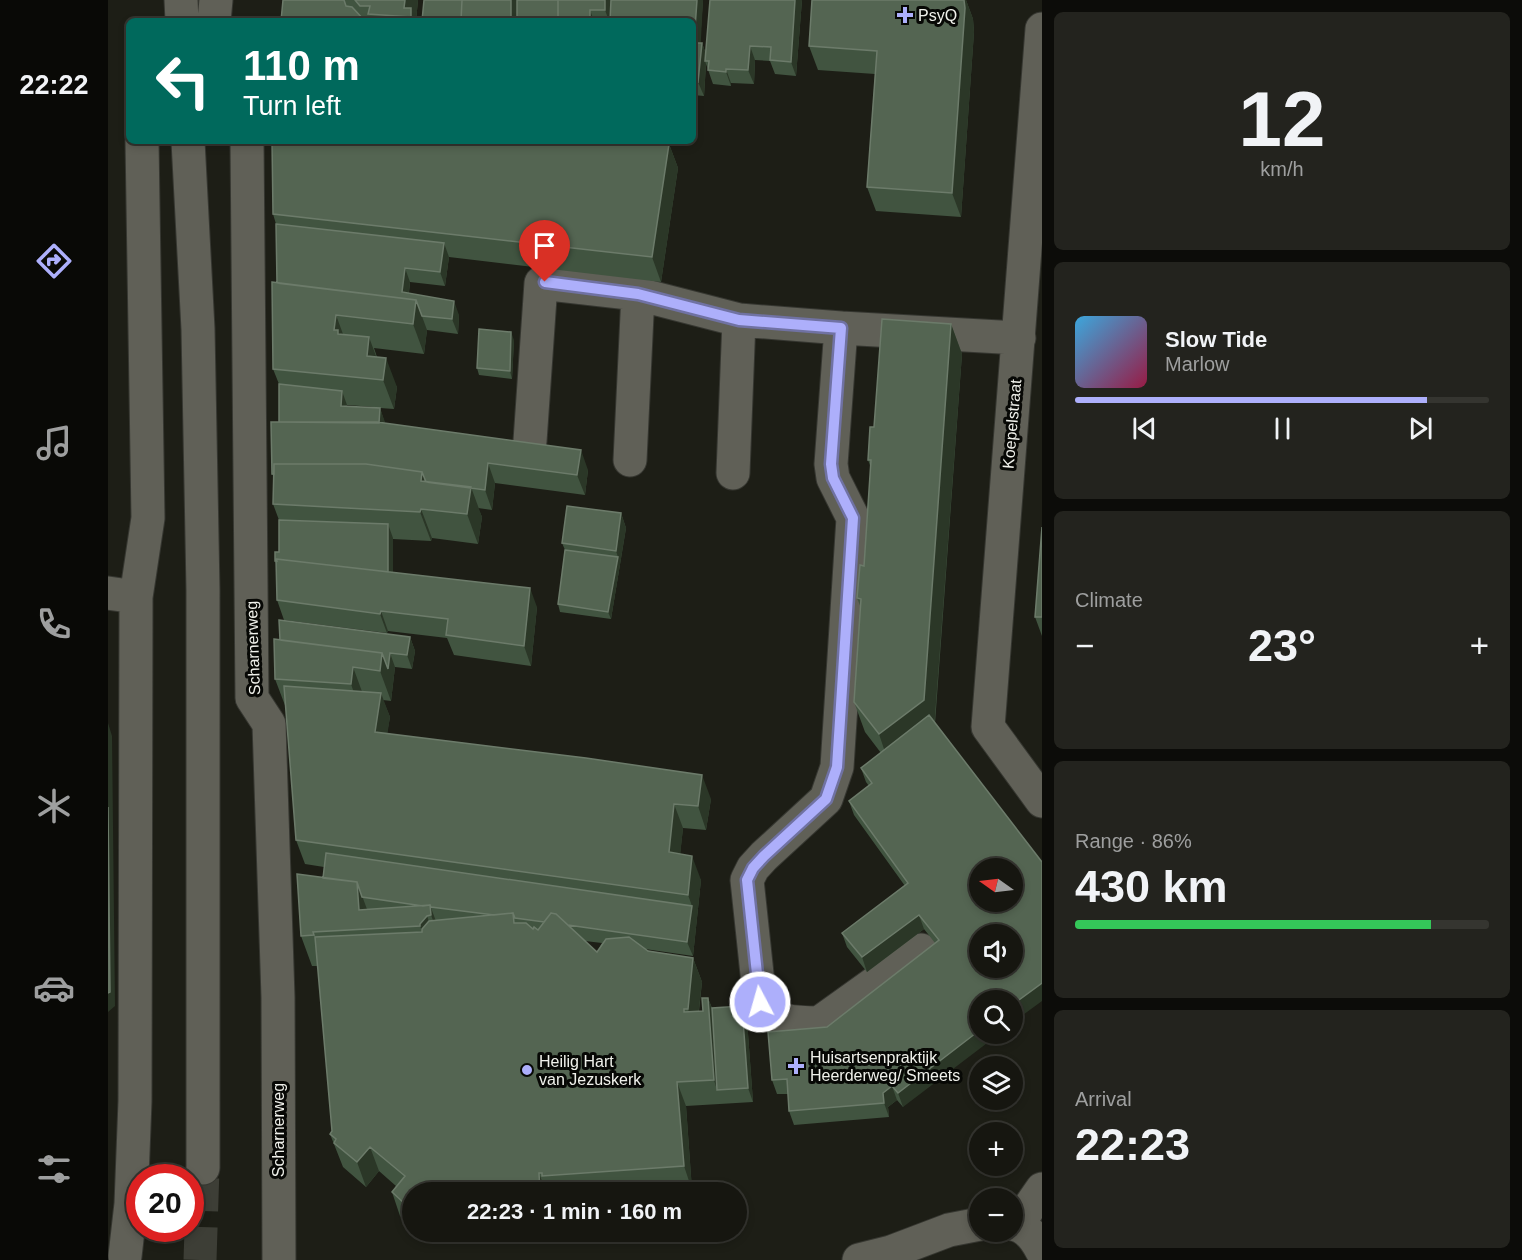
<!DOCTYPE html>
<meta charset="utf-8">
<style>
:root{--surface:#161610;--page:#23231e;--text:#f1f3f6;--muted:#9e9f9f;--line:#353530;--accent:#adaffb}
body{margin:0;font-family:Helvetica,sans-serif;background:var(--page);color:var(--text);height:100vh;display:flex;flex-direction:column;font-size:22px;white-space:nowrap}
*{box-sizing:border-box;margin:0}
p{font-size:20px;color:var(--muted)}
.icon{flex:none;width:33px;height:33px;fill:none;stroke:currentColor;stroke-width:2;stroke-linecap:round;stroke-linejoin:round}
.map{position:relative;flex:1;overflow:hidden}
.panel{display:flex;flex-direction:column;gap:12px;padding:12px;background:#0c0c09;width:480px}
.panel>*{flex:none}
.top-card{position:absolute;left:18px;top:18px;width:570px;height:126px;border-radius:9px;box-shadow:0 3px 9px #0003,0 0 0 2px var(--line);background:#00695c;color:#fff;overflow:hidden}
.needle{width:39px;rotate:284deg}
.buttons{position:absolute;left:861px;top:858px;display:grid;gap:12px}
.buttons a{display:grid;place-items:center;width:54px;height:54px;border-radius:50%;background:var(--surface);box-shadow:0 3px 9px #0003,0 0 0 2px var(--line);font-size:30px}
.speed{position:absolute;left:18px;top:1164px;display:flex;gap:12px;font-size:30px;font-weight:700;text-align:center}
.speed>*{display:grid;place-content:center;width:78px;height:78px;border-radius:50%;background:var(--surface);box-shadow:0 3px 9px #0003,0 0 0 2px var(--line);line-height:1}
.speed .limit{border:9px solid #d22;background:#fff;color:#111}
.pin{position:absolute;display:grid;place-items:center;width:51px;height:51px;color:#fff;margin:-62px -26px;border-radius:50% 50% 50% 0;rotate:-45deg;box-shadow:0 0 6px #0007}
.pin .icon{rotate:45deg}
.me{position:absolute;width:66px;margin:-33px;rotate:354deg;stroke-linejoin:round;filter:drop-shadow(0 0 4px #0008)}
.turn{display:flex;align-items:center;gap:21px;height:126px;padding:0 18px;font-size:27px}
.turn .icon{width:78px;height:78px;stroke-width:2.5}
.turn b{display:block;font-size:42px;line-height:51px}
.big{font-size:45px;font-weight:700;line-height:1.1}
.panel .widget{flex:1;display:flex;flex-direction:column;justify-content:center;gap:9px;min-width:0;padding:0 21px;border-radius:9px;background:var(--page)}
.panel .dial{align-items:center;gap:0}
.dial b{font-size:78px;line-height:1}
.song{display:flex;align-items:center;gap:18px}
.cover{width:72px;height:72px;border-radius:9px;background:linear-gradient(135deg,hsl(200 70% 55%),hsl(340 70% 35%))}
.played{height:6px;border-radius:3px;background:linear-gradient(90deg,var(--accent) 85%,var(--line) 85%)}
.keys{display:flex;justify-content:space-around;direction:ltr}
.heat{display:flex;justify-content:space-between;align-items:center;font-size:33px;direction:ltr}
.charge{height:9px;border-radius:4px;background:linear-gradient(90deg,#34c759 86%,var(--line) 0)}
.trip{position:absolute;left:294px;top:1182px;width:345px;height:60px;border-radius:30px;background:var(--surface);box-shadow:0 3px 9px #0003,0 0 0 2px var(--line);font-weight:700;line-height:60px;text-align:center}
main{display:flex;flex:1;min-height:0}
.menu{display:flex;flex-direction:column;width:108px;justify-content:space-around;align-items:center;background:#090906;color:var(--muted)}
.menu .icon{width:42px;height:42px}
.menu .active{color:var(--accent)}
.menu b{font-size:27px;color:var(--text)}
.map>svg:first-child{display:block}
.lines{fill:none;stroke-linecap:round;stroke-linejoin:round}
.minor-tunnel{stroke:#3d3e36;stroke-width:33;stroke-dasharray:33 16;stroke-linecap:butt}
.minor-casing{stroke:#363731;stroke-width:35}
.minor{stroke:#606057;stroke-width:33}
.wall{fill:#415440;fill-rule:evenodd}
.shaded-wall{fill:#2b3727}
.building{fill:#546552;stroke:#6c7b6a;stroke-width:1.5;fill-rule:evenodd}
.route-casing{stroke:#7072a3;stroke-width:15}
.route{stroke:#adaffb;stroke-width:10}
.poi-dot{fill:#adaffb;stroke:#070805;stroke-width:2}
.labels{text-anchor:middle;dominant-baseline:central;stroke-width:6;stroke-linejoin:round;paint-order:stroke}
.poi-label{font-size:16px;fill:#f0f1eb;stroke:#070805;text-anchor:start}
.street-label{font-size:16px;fill:#f0f1eb;stroke:#070805}
</style>
<main>
<nav class="menu">
<b>22:22</b>
<svg class="icon active" aria-label="directions" viewBox="0 0 24 24"><path d="M12 3l9 9-9 9-9-9zM9 14v-3h6M13 9l2 2-2 2"/></svg>
<svg class="icon" aria-label="music" viewBox="0 0 24 24"><path d="M9 18V5l10-2v13"/><circle cx="6" cy="18" r="3"/><circle cx="16" cy="16" r="3"/></svg>
<svg class="icon" aria-label="phone" viewBox="0 0 24 24"><path d="M5 4h4l2 5-3 2q2 4 5 5l2-3 5 2v4C11 20 4 13 5 4z"/></svg>
<svg class="icon" aria-label="climate" viewBox="0 0 24 24"><path d="M12 3v18M4 7l16 10M4 17L20 7"/></svg>
<svg class="icon" aria-label="car" viewBox="0 0 24 24"><path d="M5 17H2v-5l4-1 3-4h7l3 4 3 1v5h-3M9 17h6M6 11h13"/><circle cx="7" cy="17" r="2"/><circle cx="17" cy="17" r="2"/></svg>
<svg class="icon" aria-label="filters" viewBox="0 0 24 24"><path d="M4 7h16M4 17h16"/><circle cx="9" cy="7" r="2"/><circle cx="15" cy="17" r="2"/></svg>
</nav>
<div class="map">
<svg width="934" height="1260" viewBox="0 0 934 1260">
<rect width="100%" height="100%" fill="#1d1e16"/>
<g class="lines">
<path class="minor-tunnel" d="M92 1260 95 1168"/>
<defs>
<path id="minor" d="M73 0 74 21
M106 21 108 0
M934 29 880 727 934 801
M80 141 90 329 95 590V1168
M139 141 144 698 161 724 170 997 171 1260
M422 441 433 283 530 294 631 320 733 328
M522 460 530 294
M625 473 631 320
M0 593 28 597
M813 950 711 1023C689 1023 664 1023 652 1002L639 880 645 868 656 856 718 799 729 767 745 518 725 478 723 464 733 328 911 338
M904 1224C918 1226 928 1239 934 1251
M909 1225 934 1189
M17 1256 23 1204 27 1101 28 597 40 518 34 141
M751 1260 783 1252 841 1230 872 1224"/>
</defs>
<use href="#minor" class="minor-casing"/>
<use href="#minor" class="minor"/>
</g>
<path class="wall" d="M175 0H310L308 21H173Z
M595 0 592 43H594L598 54 694 0 688 76 667 74 662 61 647 60 646 84 623 83V86L605 84 598 64 596 96 585 95V21H314Z
M704 0H858L865 19 866 32 853 217 768 211 759 187 767 74 710 70 701 46Z
M561 144 570 168 553 282 341 257 337 286 302 282 301 293 351 315 350 334 319 330 316 354 266 348 269 357 289 387 286 409 272 408 277 424 480 470 477 495 387 483 384 510 370 508 374 517 370 544 324 538 323 541 285 539V572L429 607 423 666 346 655 339 638 280 631 279 633 176 620 169 600V566L167 561 171 552V520L165 504 166 477 164 474 171 422V384L165 369 169 283 168 224 165 214ZM239 405 266 407H239Z
M843 324 854 354 827 723 934 862 795 1107 789 1100 780 1107 781 1117 686 1125 681 1111 680 1094H669L664 1080 719 1027 827 943 816 929 759 972 739 947 734 933 797 886 746 815 741 801 761 786 758 782 753 768 773 753 757 732 746 702 753 608 749 598 756 566 763 468 760 460 766 427Z
M406 340 404 379 371 375 369 368Z
M513 513 518 528 503 619 452 612 450 604 457 550 454 543Z
M934 527V636L927 617Z
M302 637 307 651 304 669 287 667 283 701 275 700 282 717 279 733 603 799 598 830 575 828 572 854 593 880 585 956 537 949 540 951 585 958 594 982 591 1011H595L600 998 604 1008 639 1020 645 1102 578 1106 584 1190 547 1192H304V1227L292 1216 284 1192 288 1186 271 1171 258 1187 235 1167 222 1134 224 1131 210 966H204L193 936 215 878 216 867 197 864 188 840 178 708 167 679 172 640ZM477 941 494 943 489 952Z"/>
<path class="shaded-wall" d="M297 0H310L308 21H304L296 8Z
M403 0H414V21H403Z
M497 0H509L508 21H501L497 10Z
M589 0H595L592 57 586 43Z
M687 0H694L688 76 683 62Z
M856 0H858L865 19 866 32 853 217 844 193Z
M482 10 486 21H482Z
M594 43 599 57 597 61 598 64 596 96 590 82Z
M642 46 647 60 646 84 640 70Z
M618 69 623 83V86L618 72Z
M561 144 570 168 553 282 544 257Z
M336 243 341 257 337 286 332 272Z
M297 268 302 282 299 306 294 292Z
M308 300 319 330 316 354 305 324Z
M346 301 351 315 350 334 344 319Z
M228 315 239 345 226 330Z
M843 324 854 354 826 729 781 764 771 734Z
M403 332 406 340 404 379 402 371Z
M261 337 272 367 259 356Z
M278 358 289 387 286 409 275 380Z
M234 391 239 405 238 420 233 406Z
M272 408 277 422 276 442 271 428Z
M473 450 480 470 477 495 469 475Z
M380 463 387 483 384 510 377 490Z
M314 472 325 502 323 511 313 481Z
M363 487 374 517 370 544 359 514Z
M313 509 324 538 323 541 312 512Z
M513 513 518 528 503 619 500 612 510 557 508 551Z
M280 524 285 538V587L280 572Z
M422 588 429 607 423 666 416 646Z
M273 611 280 631 279 633 272 614Z
M302 637 307 651 304 669 299 655Z
M274 653H282L287 667 283 701 272 671Z
M245 667 256 697 253 714 243 684Z
M273 693 282 717 276 756 267 732Z
M0 723 4 736 7 1006 0 1012Z
M594 775 603 799 598 830 590 806Z
M566 804 575 828 570 876 561 852Z
M584 856 593 880 585 956 579 942 584 906 580 895Z
M249 882 260 912 251 910Z
M322 905 333 935 334 945 323 915Z
M811 915 816 929 759 972 754 957Z
M319 916 330 946 323 956 312 926V924Z
M585 958 594 982 588 1034 580 1009Z
M934 983V1001L904 1023V1005Z
M600 998 609 1022V1090L606 1080Z
M634 1006 639 1020 645 1102 640 1088Z
M872 1030V1034H891L795 1107 790 1093Z
M569 1082 578 1106 584 1190 576 1166Z
M784 1086 789 1100 780 1107 781 1117 776 1103 775 1093Z
M262 1147 271 1171 258 1187 249 1162Z
M431 1173 438 1192H432Z"/>
<path class="building" d="M175 0H236L238 6 244 7 257 21H173Z
M247 0H297L296 8H303V17L260 14 262 6H252Z
M316 0H354L353 21H314Z
M354 0H403V21H353Z
M409 0H450V21H409Z
M450 0H497V10H482V21H450Z
M503 0H589L586 43H594L590 82 585 81V21H502Z
M602 0H687L683 62 662 60 663 47 642 46 640 70 618 69V72L600 70 601 61H597Z
M704 0H856L857 8 844 193 759 187 769 51 701 46Z
M164 141H542L561 144 544 257 165 214Z
M168 224 336 243 332 272 297 268 294 292 346 301 344 319 314 316 308 300 169 283Z
M164 282 308 300 305 324 228 315 226 330H230V334L261 337 259 356 278 358 275 380 165 369Z
M774 319 843 324 816 700 771 734 746 702 753 599 749 598 752 565 756 566 763 460H760L762 427H766Z
M371 329 403 332 402 371 369 368Z
M171 384 234 391 233 406 272 408 271 423 171 422Z
M163 422H269L473 450 469 475 380 463 377 490 318 482 314 472 258 464H166V474H164Z
M166 464H258L314 472 313 481 363 487 359 514 313 509 312 512 165 504Z
M459 506 513 513 508 551 454 543Z
M171 520 280 524V572L168 559 169 561H167V552H171Z
M934 527V617H927Z
M457 550 510 557 500 612 450 604Z
M168 559 422 588 416 646 338 635 340 619 273 611 272 614 169 600Z
M171 620 302 637 299 655 282 653 280 669 274 653 172 640Z
M166 639 274 653 272 671 245 667 243 684 167 679Z
M176 686 273 693 267 732 478 758 594 775 590 806 566 804 561 852 584 856 580 895 188 840Z
M821 715 934 862V983L904 1005V1000H872V1030L790 1093 784 1086 775 1093 776 1103 681 1111 679 1079 664 1080 660 1032 719 1027 831 940 811 915 754 957 734 933 800 883 741 801 764 783 753 768ZM872 868H904V902H872ZM872 934H904V968H872Z
M0 807 2 992 0 993Z
M218 853 584 906 579 942 460 925 448 914 443 913 436 922 407 918 405 913 386 915 323 907 322 905 315 906 254 897 249 882 215 878Z
M189 874 249 882 251 910 322 905 323 915 319 916 312 924V926L205 932 206 935 193 936Z
M405 913 406 923H418L425 929 426 927 430 930 443 913 448 914 489 952 498 939 521 937 540 951 585 958 580 1009H576V1012L595 1011 594 998H600L606 1080 569 1082 576 1166 434 1176V1173H431L432 1192H304V1203L302 1205 297 1204 284 1192 297 1176 262 1147 249 1162 226 1143 228 1139 222 1134 224 1131 207 937 314 932V929L321 921Z
M634 1006 640 1088 609 1090 604 1008Z"/>
<g class="lines">
<defs>
<path id="route" d="M437 282 530 294 631 320 733 328 723 464 725 478 745 518 729 767 718 799 656 856 645 868 639 880 652 1002"/>
</defs>
<use href="#route" class="route-casing"/>
<use href="#route" class="route"/>
</g>
<g class="poi-dot">
<path d="M794 6h6v6h6v6h-6v6h-6v-6h-6v-6h6z"/>
<path d="M685 1057h6v6h6v6h-6v6h-6v-6h-6v-6h6z"/>
<circle cx="419" cy="1070" r="6"/>
</g>
<g class="labels">
<g class="poi-label">
<text x="810" y="15">PsyQ</text>
<text x="702" y="1057">Huisartsenpraktijk<tspan x="702" dy="18">Heerderweg/ Smeets</tspan></text>
<text x="431" y="1061">Heilig Hart<tspan x="431" dy="18">van Jezuskerk</tspan></text>
</g>
<g class="street-label">
<text transform="translate(904 424) rotate(-85)">Koepelstraat</text>
<text transform="translate(145 648) rotate(-92)">Scharnerweg</text>
<text transform="translate(170 1130) rotate(-90)">Scharnerweg</text>
</g>
</g>
</svg>
<div class="buttons">
<a><svg class="needle" viewBox="-14 -14 28 28"><path d="M0-13l5 13h-10z" fill="#e53935"/><path d="M0 13l5-13h-10z" fill="#9e9f9f"/></svg></a>
<a><svg class="icon" aria-label="sound" viewBox="0 0 24 24"><path d="M4 9h4l5-4v14l-5-4H4zM17 9q2 3 0 6"/></svg></a>
<a><svg class="icon" aria-label="search" viewBox="0 0 24 24"><circle cx="10" cy="10" r="6"/><path d="M15 15l6 6"/></svg></a>
<a><svg class="icon" aria-label="layers" viewBox="0 0 24 24"><path d="M12 4l9 5-9 5-9-5zM3 14l9 5 9-5"/></svg></a>
<a>+</a>
<a>−</a>
</div>
<div class="speed"><div class="limit">20</div></div>
<div class="pin" style="left:437px;top:282px;background:#d93025"><svg class="icon" aria-label="arrive" viewBox="0 0 24 24"><path d="M6 21V4h12l-3 4 3 4H6"/></svg></div>
<svg class="me" style="left:652px;top:1002px" viewBox="-20 -20 40 40"><circle r="17" fill="#adaffb" stroke="#fff" stroke-width="3"/><path d="M0-11L8 9 0 5-8 9z" fill="#fff"/></svg>
<div class="trip">22:23 · 1 min · 160 m</div>
<div class="top-card">
<div class="turn"><svg class="icon" aria-label="left" viewBox="0 0 24 24"><path d="M17 20v-9H6M10 6l-5 5 5 5"/></svg><div><b>110 m</b>Turn left</div></div>
</div>
</div>
<section class="panel">
<div class="widget dial"><b>12</b><p>km/h</p></div>
<div class="widget">
<div class="song"><i class="cover"></i><div><b>Slow Tide</b><p>Marlow</p></div></div>
<div class="played"></div>
<div class="keys"><svg class="icon" aria-label="previous" viewBox="0 0 24 24"><path d="M18 5L8 12l10 7zM5 5v14"/></svg><svg class="icon" aria-label="pause" viewBox="0 0 24 24"><path d="M8 5v14M16 5v14"/></svg><svg class="icon" aria-label="next" viewBox="0 0 24 24"><path d="M6 5l10 7-10 7zM19 5v14"/></svg></div>
</div>
<div class="widget"><p>Climate</p>
<div class="heat"><a>−</a><b class="big">23°</b><a>+</a></div>
</div>
<div class="widget"><p>Range · 86%</p><b class="big">430 km</b><div class="charge"></div></div>
<div class="widget"><p>Arrival</p><b class="big">22:23</b></div>
</section>
</main>
